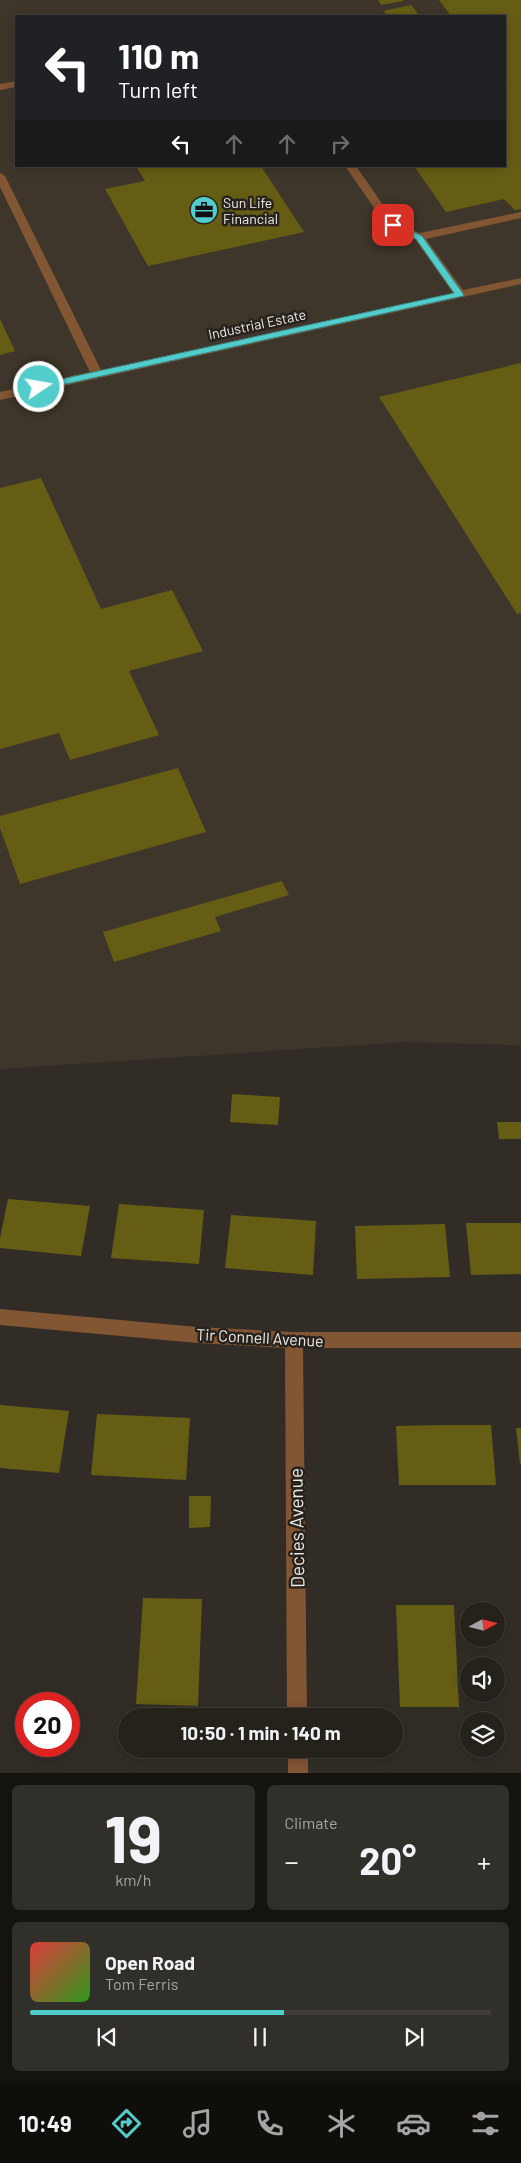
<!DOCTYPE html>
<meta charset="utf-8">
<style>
:root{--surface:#25221c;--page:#312f29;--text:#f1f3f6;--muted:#a3a4a3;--line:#423f3b;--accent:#53cdcb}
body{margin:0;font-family:Barlow,sans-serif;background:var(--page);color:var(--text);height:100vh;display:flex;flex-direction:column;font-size:19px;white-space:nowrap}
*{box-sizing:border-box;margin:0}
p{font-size:16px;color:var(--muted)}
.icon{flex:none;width:28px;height:28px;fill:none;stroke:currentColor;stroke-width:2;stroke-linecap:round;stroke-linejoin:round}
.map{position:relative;height:1773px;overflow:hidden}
.details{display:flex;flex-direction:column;gap:12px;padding:12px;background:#14130f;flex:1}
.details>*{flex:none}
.guide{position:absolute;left:15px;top:15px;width:491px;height:152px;border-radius:0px;box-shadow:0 2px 12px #0003,0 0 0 1px var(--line);background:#202124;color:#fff;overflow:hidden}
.needle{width:32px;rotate:83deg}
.controls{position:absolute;left:460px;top:1602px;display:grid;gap:10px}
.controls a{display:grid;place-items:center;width:45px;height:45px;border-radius:50%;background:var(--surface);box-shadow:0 2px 12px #0003,0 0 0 1px var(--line);font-size:25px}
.speed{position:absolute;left:15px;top:1692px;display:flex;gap:10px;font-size:25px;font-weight:700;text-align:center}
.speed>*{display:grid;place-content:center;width:65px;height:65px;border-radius:50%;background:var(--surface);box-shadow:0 2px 12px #0003,0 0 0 1px var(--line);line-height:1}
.speed .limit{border:8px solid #d22;background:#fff;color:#111}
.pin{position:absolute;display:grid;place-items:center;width:42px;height:42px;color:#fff;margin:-21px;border-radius:10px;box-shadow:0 2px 8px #0006}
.me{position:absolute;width:55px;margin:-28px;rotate:78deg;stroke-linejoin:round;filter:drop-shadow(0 0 4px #0008)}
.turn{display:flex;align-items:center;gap:18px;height:105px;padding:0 20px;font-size:22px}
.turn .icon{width:65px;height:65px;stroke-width:2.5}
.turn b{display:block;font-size:35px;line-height:42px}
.lanes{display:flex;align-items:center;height:48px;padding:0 20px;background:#0003;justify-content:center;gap:25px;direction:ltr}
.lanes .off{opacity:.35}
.big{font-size:38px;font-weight:700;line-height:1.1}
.details .widget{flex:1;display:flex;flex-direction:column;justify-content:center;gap:8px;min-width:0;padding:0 18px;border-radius:8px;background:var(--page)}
.details .dial{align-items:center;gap:0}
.dial b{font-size:65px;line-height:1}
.song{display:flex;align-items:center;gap:15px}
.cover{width:60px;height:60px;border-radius:8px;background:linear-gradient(135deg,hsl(0 70% 55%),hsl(110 70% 35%))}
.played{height:5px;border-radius:2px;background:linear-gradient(90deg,var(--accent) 55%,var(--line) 55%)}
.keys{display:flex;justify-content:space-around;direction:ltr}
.heat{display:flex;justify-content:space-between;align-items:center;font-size:28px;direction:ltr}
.details .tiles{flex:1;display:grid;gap:12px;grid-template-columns:1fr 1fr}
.widget:last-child{grid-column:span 2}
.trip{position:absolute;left:118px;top:1708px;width:285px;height:50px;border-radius:25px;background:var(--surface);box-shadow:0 2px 12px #0003,0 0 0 1px var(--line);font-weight:700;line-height:50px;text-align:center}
.tabs{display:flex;height:80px;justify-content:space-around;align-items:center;background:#0f0e0b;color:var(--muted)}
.tabs .icon{width:35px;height:35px}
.tabs .active{color:var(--accent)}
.tabs b{font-size:22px;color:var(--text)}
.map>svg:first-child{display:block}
.built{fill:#3e362a;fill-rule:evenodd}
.building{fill:#665d15}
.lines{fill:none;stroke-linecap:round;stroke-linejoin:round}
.lane{fill:#825533;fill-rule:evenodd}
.street{fill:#825533;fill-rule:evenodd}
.route{fill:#53cdcb;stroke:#368584}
.labels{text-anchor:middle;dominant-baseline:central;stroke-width:5;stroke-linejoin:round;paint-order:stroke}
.far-poi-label{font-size:14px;fill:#eeebe7;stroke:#27231c;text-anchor:start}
.far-street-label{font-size:14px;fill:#eeebe7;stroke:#27231c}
.street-label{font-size:16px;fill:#eeebe7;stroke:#27231c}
.near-street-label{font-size:19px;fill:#eeebe7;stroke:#27231c}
</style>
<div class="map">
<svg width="521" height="1773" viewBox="0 0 521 1773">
<rect width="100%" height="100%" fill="#312d26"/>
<path class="built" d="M0 0H521V1045L405 1042 0 1069ZM16 16H505V166H16Z"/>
<path class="building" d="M378 0H403V1L381 5Z
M439 0H521V209L515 210 504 199 446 212 414 166H505V88L508 87 505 84V16H451Z
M411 5 420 16H388L383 11Z
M136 166H261L304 232 148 266 105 189 145 181Z
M0 319 15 351 0 355Z
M521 363V613L517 614 379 397Z
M41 478 101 609 172 590 203 651 129 671 159 735 70 760 59 733 0 749V488Z
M178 768 206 832 20 884 0 828V816Z
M282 881 289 895 215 917 221 931 114 962 103 932Z
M232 1094 280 1097 278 1125 230 1122Z
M497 1122H521V1139H499Z
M8 1199 90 1206 81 1256 0 1248V1238Z
M119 1204 204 1210 199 1264 111 1258Z
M231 1215 316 1221 313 1275 225 1268Z
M466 1223H521V1274L471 1275Z
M445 1224 450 1277 357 1279 355 1226Z
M0 1405 69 1411 59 1473 0 1468Z
M97 1414 190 1418 186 1480 91 1475Z
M444 1425H491L496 1485H399L396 1426Z
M516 1428H521V1464H520Z
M189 1496H211L210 1527 189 1528Z
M143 1598 202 1599 198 1706 136 1704Z
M396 1605H454L459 1707H400Z"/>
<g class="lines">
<path class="lane" d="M16 81V87L0 90V84Z
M345 166H356L392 218 403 227 420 233 521 212V218L426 239 463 290 521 278V284L0 400V392L90 372 0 187V173L5 176 101 370 453 293 415 239 395 231 384 222Z"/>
<path class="street" d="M0 1309 197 1327 294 1332H521V1348H303L307 1716H287L285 1348 197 1343 0 1325Z
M288 1749H308V1773H288Z"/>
</g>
<path class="route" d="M390 223H396L422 236 464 295 463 296 39 390 34 387 39 384 454 293 416 239 390 227Z"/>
<defs>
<symbol id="office-disc" viewBox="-11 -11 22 22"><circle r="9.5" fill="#53cdcb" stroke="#27231c"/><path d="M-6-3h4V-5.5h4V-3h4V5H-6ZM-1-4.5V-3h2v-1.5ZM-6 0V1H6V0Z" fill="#111"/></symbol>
</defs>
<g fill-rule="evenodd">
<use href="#office-disc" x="188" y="194" width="32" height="32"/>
</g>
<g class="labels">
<g class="far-poi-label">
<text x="223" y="202">Sun Life<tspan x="223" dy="16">Financial</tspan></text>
</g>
<g class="far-street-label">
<text transform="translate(257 324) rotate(-12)">Industrial Estate</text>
</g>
<g class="street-label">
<text transform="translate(260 1337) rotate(3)">Tir Connell Avenue</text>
</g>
<g class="near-street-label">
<text transform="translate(296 1528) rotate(-91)">Decies Avenue</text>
</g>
</g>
</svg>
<div class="controls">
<a><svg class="needle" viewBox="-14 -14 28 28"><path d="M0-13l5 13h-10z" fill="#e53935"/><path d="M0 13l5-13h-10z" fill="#a3a4a3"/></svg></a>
<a><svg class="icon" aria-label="sound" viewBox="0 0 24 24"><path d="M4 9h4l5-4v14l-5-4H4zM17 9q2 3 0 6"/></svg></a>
<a><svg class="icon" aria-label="layers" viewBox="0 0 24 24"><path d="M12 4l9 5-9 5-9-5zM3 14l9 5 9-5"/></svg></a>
</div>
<div class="speed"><div class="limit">20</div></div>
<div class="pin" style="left:393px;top:225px;background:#d93025"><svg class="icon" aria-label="arrive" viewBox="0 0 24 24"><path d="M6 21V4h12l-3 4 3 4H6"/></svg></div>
<svg class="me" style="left:39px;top:387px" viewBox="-20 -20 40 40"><circle r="17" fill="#53cdcb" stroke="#fff" stroke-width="3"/><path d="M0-11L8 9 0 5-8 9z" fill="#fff"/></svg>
<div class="trip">10:50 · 1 min · 140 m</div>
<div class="guide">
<div class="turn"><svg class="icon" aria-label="left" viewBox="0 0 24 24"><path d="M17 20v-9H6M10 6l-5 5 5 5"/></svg><div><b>110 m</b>Turn left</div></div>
<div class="lanes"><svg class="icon" aria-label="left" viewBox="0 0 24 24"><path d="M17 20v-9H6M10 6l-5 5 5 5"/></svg><svg class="icon off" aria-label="ahead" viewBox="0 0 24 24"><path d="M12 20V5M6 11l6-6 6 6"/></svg><svg class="icon off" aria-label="ahead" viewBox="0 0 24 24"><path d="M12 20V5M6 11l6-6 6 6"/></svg><svg class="icon off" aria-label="right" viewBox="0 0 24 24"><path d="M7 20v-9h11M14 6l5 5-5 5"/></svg></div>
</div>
</div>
<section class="details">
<div class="tiles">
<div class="widget dial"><b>19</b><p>km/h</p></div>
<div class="widget"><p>Climate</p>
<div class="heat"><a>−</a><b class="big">20°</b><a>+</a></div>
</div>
<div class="widget">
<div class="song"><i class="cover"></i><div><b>Open Road</b><p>Tom Ferris</p></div></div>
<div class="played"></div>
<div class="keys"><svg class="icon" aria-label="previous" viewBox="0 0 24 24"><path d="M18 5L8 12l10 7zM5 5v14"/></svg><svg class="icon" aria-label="pause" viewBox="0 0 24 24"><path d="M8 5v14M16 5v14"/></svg><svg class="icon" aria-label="next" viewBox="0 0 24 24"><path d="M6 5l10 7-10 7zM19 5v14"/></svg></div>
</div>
</div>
</section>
<nav class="tabs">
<b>10:49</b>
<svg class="icon active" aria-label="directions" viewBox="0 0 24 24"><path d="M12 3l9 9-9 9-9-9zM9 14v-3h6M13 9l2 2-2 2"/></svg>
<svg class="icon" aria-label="music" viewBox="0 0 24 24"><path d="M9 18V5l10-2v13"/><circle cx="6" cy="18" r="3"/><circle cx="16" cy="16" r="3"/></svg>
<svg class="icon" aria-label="phone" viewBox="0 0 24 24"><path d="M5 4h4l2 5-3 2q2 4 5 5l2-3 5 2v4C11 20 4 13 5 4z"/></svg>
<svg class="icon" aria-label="climate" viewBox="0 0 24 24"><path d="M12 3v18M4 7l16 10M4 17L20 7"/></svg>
<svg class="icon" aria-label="car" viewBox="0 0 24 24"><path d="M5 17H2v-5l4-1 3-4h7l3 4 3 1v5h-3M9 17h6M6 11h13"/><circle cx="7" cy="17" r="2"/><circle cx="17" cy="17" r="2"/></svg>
<svg class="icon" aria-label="filters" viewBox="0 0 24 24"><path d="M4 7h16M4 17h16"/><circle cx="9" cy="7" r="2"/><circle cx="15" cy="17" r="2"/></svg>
</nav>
